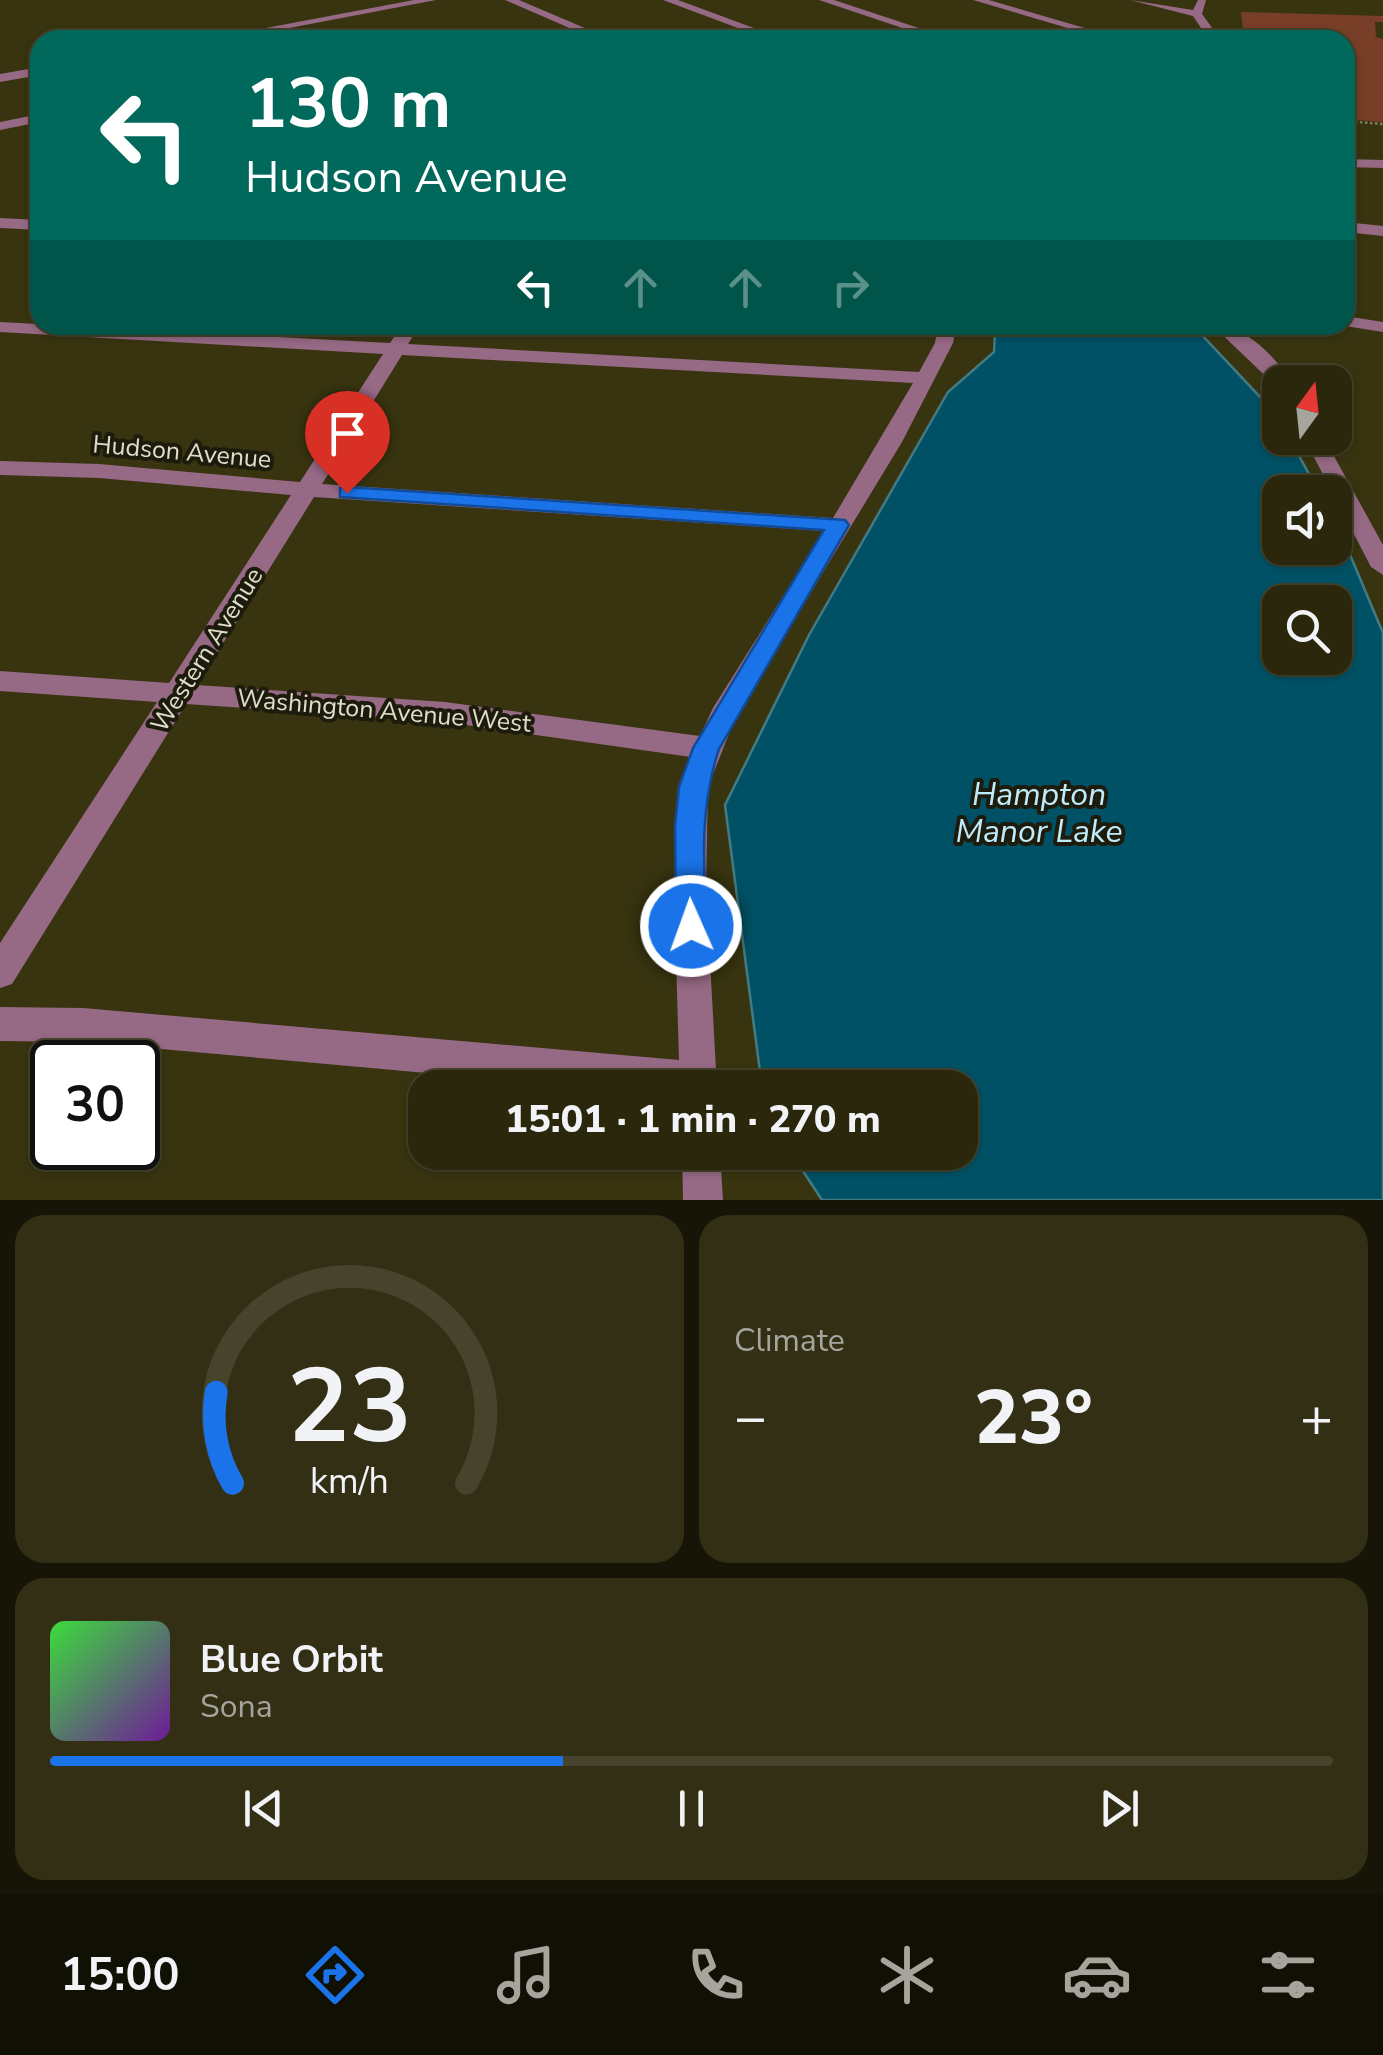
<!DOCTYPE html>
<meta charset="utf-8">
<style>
:root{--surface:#2a270c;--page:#322f15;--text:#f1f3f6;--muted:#a5a59d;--line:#46442d;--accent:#1a73e8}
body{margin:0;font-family:"Nunito Sans",sans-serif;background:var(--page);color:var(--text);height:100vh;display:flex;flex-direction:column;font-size:38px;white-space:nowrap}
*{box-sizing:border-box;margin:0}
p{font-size:32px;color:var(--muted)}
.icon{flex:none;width:55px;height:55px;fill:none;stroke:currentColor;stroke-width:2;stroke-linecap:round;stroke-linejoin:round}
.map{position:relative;height:1200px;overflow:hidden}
.sheet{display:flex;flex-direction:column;gap:15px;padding:15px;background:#171507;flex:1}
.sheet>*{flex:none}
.hud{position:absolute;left:30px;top:30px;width:1325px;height:305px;border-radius:30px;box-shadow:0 2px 8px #0004,0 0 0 2px var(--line);background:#00695c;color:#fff;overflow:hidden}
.needle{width:65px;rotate:15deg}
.tools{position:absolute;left:1262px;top:365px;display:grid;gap:20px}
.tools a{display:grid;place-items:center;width:90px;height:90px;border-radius:20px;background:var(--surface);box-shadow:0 2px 8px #0004,0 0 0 2px var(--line);font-size:50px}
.speed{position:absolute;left:30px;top:1040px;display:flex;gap:20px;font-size:50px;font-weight:700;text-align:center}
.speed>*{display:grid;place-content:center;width:130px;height:130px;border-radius:50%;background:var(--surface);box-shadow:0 2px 8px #0004,0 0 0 2px var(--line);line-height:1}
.speed .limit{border:5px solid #111;border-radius:15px;background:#fff;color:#111}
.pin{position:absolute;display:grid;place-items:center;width:85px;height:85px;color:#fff;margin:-102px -42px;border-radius:50% 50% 50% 0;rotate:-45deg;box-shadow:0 0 10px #0007}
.pin .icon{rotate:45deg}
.me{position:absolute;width:110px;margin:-55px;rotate:358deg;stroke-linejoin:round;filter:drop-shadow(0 0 8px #0008)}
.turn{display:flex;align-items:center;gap:35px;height:210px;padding:0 50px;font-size:45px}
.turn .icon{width:130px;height:130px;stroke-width:2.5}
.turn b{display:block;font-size:70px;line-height:85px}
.lanes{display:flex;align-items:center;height:95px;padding:0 50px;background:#0003;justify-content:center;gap:50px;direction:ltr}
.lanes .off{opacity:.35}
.big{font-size:75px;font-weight:800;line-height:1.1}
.sheet .widget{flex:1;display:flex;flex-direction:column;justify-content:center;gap:15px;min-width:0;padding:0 35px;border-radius:30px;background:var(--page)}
.sheet .dial{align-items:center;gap:0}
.dial svg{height:260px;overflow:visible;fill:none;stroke:var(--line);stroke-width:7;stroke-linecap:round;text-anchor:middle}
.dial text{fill:var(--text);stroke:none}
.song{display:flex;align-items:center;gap:30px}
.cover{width:120px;height:120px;border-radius:15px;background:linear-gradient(135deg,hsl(120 70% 55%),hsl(280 70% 35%))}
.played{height:10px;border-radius:5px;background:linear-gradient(90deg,var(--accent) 40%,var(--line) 40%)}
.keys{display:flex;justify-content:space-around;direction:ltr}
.heat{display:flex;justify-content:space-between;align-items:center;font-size:55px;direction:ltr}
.sheet .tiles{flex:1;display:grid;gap:15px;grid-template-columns:1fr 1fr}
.widget:last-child{grid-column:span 2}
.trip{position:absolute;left:408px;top:1070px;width:570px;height:100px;border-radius:30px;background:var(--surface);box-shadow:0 2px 8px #0004,0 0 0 2px var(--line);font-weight:800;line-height:100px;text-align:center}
.dock{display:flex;height:160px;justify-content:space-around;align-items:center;background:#111005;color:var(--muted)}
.dock .icon{width:70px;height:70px}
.dock .active{color:var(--accent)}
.dock b{font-size:45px;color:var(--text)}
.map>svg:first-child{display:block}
.green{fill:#783e27}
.water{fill:#005165;stroke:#437b83;stroke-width:2.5;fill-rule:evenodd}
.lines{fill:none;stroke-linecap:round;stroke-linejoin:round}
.path{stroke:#827e61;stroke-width:2.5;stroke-dasharray:2.5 2.5;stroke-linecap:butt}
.minor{fill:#966984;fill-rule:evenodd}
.route{fill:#1a73e8;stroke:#114b97;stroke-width:2.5}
.labels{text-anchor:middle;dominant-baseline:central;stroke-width:8;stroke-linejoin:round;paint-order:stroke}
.street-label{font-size:25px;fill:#e0deca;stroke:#1d1b0c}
.near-water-label{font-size:32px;font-style:italic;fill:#c0ebfb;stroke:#1d1b0c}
</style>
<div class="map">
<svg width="1383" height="1200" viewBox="0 0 1383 1200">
<rect width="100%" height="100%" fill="#383410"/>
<path class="green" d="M1241 12 1383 16V22H1375L1376 37 1383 39V122L1345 119V40H1244Z"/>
<path class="water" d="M990 325H1183L1200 333 1278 416 1280 438H1289L1319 492H1280V548H1335V521L1340 531 1383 633V1200H822L791 1153 960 1152V1088L762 1087 725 805 809 635 948 392 994 352 995 332ZM1335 602V658H1280V602Z"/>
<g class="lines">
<path class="path" d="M1345 121 1383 124"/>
<path class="minor" d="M414 0H436L226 40H202Z
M505 0H519L613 40H597Z
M663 0H678L786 40H770Z
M819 0H834L955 40H938Z
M973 0H989L1126 40H1108Z
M1130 0 1193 10 1198 0H1206L1202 14 1221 40H1209L1193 16Z
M463 30 467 35 420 40Z
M40 67V75L0 82V74Z
M40 114V122L0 130V122Z
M1345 159 1383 160V168L1345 167Z
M0 218 40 220V230L0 228Z
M1345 222 1383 226V236L1345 232Z
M1345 316 1383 322V332L1339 325H1345Z
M0 322 390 343 402 325H420L408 344 919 372 935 343 938 325H956L953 343 902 442 736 716 708 787 706 888 717 1088H593L83 1042 0 1041V1007L83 1008 679 1060 674 888 678 787 691 757 445 722 186 704 12 984 0 988V943L157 702 0 691V671L169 683 291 495 99 478 0 475V461L99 464 300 482 383 354 0 332ZM402 355 913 383 833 518 322 484ZM314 497 824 531 713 708 700 736 445 702 197 685Z
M1212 325C1246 325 1274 356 1292 382L1276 386Z
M1304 438H1324L1383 545V575L1371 567Z
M682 1152H720L723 1200H683Z"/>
</g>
<path class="route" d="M347 487 845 520 849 525 719 749C699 809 704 863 706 926L702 936 691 939 680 936 676 926 675 826 679 787 693 748 824 530 340 497V488Z"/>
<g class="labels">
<g class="street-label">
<text transform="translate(182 452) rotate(5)">Hudson Avenue</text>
<text transform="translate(207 650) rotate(-58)">Western Avenue</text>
<text transform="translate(384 711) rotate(5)">Washington Avenue West</text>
</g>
<g class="near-water-label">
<text x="1039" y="794">Hampton<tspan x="1039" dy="37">Manor Lake</tspan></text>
</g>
</g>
</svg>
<div class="tools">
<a><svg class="needle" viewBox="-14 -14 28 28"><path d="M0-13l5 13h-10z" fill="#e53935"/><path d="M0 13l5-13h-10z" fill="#a5a59d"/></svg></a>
<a><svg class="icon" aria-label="sound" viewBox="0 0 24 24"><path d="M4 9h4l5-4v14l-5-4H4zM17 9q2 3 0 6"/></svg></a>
<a><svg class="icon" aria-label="search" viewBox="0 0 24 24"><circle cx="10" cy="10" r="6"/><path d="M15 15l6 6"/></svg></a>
</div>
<div class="speed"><div class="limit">30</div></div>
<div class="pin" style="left:347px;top:493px;background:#d93025"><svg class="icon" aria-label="arrive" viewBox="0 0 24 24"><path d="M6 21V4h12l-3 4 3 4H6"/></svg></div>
<svg class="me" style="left:691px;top:926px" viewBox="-20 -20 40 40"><circle r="17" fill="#1a73e8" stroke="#fff" stroke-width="3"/><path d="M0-11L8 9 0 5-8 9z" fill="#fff"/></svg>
<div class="trip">15:01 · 1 min · 270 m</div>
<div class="hud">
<div class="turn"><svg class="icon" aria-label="left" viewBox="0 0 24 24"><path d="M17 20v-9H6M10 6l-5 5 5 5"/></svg><div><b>130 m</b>Hudson Avenue</div></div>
<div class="lanes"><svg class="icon" aria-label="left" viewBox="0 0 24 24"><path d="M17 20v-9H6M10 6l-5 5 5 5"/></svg><svg class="icon off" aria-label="ahead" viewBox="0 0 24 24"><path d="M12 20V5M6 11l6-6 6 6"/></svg><svg class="icon off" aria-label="ahead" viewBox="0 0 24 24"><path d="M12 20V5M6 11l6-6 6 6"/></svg><svg class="icon off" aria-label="right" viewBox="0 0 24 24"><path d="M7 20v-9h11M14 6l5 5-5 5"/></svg></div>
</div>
</div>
<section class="sheet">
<div class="tiles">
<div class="widget dial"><svg viewBox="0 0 100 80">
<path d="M14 69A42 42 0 1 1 86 69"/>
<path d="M14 69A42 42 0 0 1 9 41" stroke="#1a73e8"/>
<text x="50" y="56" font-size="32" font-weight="700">23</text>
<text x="50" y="72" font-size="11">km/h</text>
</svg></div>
<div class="widget"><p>Climate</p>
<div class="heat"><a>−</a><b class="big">23°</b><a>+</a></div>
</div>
<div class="widget">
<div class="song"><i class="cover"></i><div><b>Blue Orbit</b><p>Sona</p></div></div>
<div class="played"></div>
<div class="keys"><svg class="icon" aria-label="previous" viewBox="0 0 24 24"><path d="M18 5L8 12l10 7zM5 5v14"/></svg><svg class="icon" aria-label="pause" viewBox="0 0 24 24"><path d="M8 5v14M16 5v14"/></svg><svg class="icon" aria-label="next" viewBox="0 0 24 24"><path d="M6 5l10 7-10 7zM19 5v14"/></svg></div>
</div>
</div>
</section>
<nav class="dock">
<b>15:00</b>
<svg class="icon active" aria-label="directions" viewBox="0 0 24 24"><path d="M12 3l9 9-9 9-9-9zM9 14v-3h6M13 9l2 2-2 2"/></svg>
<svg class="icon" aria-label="music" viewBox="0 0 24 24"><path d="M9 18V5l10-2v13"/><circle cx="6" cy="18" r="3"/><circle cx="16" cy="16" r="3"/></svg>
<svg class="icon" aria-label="phone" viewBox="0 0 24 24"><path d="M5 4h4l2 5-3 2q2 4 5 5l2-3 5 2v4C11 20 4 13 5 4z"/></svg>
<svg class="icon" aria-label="climate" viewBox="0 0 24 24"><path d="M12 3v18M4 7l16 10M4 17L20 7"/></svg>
<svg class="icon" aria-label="car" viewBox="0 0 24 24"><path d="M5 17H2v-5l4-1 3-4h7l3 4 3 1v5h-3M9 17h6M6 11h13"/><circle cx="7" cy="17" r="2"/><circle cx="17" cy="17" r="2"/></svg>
<svg class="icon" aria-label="filters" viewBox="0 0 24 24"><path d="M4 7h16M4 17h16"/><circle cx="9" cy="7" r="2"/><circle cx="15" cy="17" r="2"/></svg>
</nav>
